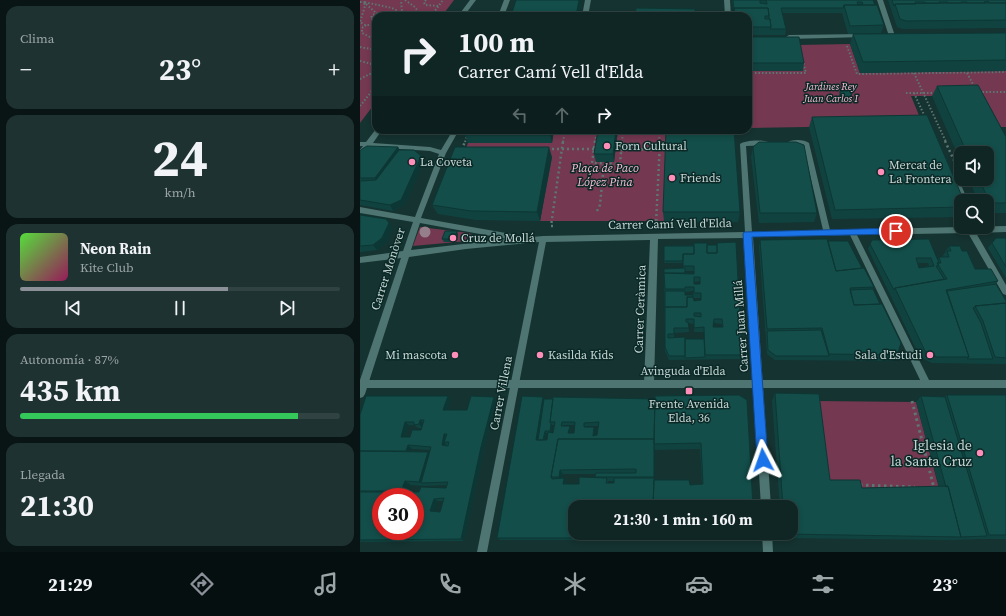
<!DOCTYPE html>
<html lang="es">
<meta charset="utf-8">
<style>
:root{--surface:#102625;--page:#1e3232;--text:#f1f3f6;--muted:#9ca5a7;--line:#304342;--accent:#8c9099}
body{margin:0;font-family:"Source Serif 4",serif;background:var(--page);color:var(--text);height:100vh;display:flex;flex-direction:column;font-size:15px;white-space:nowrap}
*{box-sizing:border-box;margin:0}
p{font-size:13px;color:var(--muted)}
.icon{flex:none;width:22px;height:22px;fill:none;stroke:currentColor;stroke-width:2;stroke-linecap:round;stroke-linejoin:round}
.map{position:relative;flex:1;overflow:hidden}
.sheet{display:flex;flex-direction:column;gap:6px;padding:6px;background:#091514;width:360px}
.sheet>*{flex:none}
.guide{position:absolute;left:12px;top:12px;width:380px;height:122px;border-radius:12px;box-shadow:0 2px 6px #0003,0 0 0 1px var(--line);background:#102625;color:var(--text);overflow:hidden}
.buttons{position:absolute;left:594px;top:146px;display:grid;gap:8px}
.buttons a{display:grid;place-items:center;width:40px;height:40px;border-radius:8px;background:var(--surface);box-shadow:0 2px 6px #0003,0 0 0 1px var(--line);font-size:20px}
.speed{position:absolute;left:12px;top:488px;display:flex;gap:8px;font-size:20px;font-weight:700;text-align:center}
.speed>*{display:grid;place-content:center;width:52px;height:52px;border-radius:50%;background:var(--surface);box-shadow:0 2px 6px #0003,0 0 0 1px var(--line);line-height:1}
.speed .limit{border:6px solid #d22;background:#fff;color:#111}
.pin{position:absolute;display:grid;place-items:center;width:34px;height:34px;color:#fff;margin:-17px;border:2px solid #fff;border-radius:50%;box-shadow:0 1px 4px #0007}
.me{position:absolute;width:44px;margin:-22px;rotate:356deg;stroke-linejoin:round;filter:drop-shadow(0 0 3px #0008)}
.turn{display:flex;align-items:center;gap:14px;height:84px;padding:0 20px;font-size:18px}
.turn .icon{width:52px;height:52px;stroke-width:2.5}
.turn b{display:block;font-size:28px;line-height:34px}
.lanes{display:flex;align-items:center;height:38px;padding:0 20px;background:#0003;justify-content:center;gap:20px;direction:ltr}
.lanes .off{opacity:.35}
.big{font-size:30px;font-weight:700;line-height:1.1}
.sheet .tile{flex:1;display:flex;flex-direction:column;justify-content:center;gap:6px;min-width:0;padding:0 14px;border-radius:12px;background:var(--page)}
.sheet .dial{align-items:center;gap:0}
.dial b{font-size:52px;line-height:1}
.song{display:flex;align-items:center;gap:12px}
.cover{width:48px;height:48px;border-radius:6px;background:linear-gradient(135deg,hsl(110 70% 55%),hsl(330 70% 35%))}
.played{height:4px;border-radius:2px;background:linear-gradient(90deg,var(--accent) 65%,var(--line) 65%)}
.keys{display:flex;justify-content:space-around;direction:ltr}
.heat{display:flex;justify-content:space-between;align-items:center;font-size:22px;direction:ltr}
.charge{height:6px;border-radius:3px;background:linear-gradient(90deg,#34c759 87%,var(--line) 0)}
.trip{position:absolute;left:208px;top:500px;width:230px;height:40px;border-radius:12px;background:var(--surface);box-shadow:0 2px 6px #0003,0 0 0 1px var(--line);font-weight:700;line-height:40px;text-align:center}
.menu{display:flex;height:64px;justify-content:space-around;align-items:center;background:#060f0f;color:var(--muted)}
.menu .icon{width:28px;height:28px}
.menu .selected{color:var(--accent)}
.menu b{font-size:18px;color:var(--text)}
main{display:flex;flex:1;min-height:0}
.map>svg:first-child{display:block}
.green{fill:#743850}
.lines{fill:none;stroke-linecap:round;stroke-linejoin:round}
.path-far2{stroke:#5d7573;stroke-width:2;stroke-dasharray:1.5 2;stroke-linecap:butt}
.path-far1{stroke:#5d7573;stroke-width:2.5;stroke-dasharray:2 3;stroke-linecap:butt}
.path{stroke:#5d7573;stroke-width:3;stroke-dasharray:2.5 3.5;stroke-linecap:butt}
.minor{fill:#4e7571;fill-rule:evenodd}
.tertiary{fill:#4e7571;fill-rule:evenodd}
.tree{fill:#947f8a}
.wall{fill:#104340;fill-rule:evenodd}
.shaded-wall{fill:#0d3734}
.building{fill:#134e4a;stroke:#0d3734;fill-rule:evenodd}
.route{fill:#1a73e8;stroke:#114b97}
.poi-dot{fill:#ff8eb9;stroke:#0a2927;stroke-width:1.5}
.labels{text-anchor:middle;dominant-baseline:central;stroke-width:3;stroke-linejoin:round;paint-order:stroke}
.far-park-label{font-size:10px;font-style:italic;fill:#fcbdd3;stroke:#0a2927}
.poi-label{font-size:12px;fill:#c6d6d4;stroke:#0a2927;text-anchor:start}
.park-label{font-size:12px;font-style:italic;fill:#fcbdd3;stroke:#0a2927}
.street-label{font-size:12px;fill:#c6d6d4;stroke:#0a2927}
.near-poi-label{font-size:14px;fill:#c6d6d4;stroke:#0a2927;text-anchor:end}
</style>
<main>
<section class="sheet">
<div class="tile"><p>Clima</p>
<div class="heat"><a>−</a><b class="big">23°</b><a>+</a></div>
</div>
<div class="tile dial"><b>24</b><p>km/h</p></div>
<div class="tile">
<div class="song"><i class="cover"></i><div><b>Neon Rain</b><p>Kite Club</p></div></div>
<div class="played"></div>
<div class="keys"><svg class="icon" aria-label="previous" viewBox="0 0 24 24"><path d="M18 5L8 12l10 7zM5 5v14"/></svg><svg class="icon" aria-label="pause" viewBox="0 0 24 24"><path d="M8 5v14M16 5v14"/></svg><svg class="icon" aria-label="next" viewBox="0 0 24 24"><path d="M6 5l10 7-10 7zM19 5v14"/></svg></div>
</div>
<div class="tile"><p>Autonomía · 87%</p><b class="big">435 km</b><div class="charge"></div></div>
<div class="tile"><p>Llegada</p><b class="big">21:30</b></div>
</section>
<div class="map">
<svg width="646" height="552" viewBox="0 0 646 552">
<rect width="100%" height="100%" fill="#153331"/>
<path class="green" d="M0 0H94L82 16H16V102L0 123Z
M490 44 500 73 646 71V127H641L624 96H551L563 125 388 128V71H442L437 45Z
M194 130H307L304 221H180L191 157H103L108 143H191Z
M60 227 109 233 112 235 108 241 53 246Z
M455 401 556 402 580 492 497 493 466 486Z"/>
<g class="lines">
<path class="path-far2" d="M45 0 55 7 59 13 56 16
M66 0 64 2 65 5 78 6
M0 2H4L16 13
M38 16 42 12 41 0
M71 16 83 0
M16 21 11 19 12 15 19 13 26 16
M6 25 2 28V33L12 38H16
M16 25H5L0 22 5 6 4 2 32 8 36 10 38 16
M487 46 497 74 646 72
M0 47 16 50
M0 61 16 65
M388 73H446L443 62
M554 73 586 142
M607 73 615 88
M0 79 16 71
M619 92H646
M546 93H576
M554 93 565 117
M0 106 16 86
M105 142 107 136
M203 142 205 130
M235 142 237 130
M262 142 263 130
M299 142 300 130"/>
<path class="path-far1" d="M235 141 232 163 260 164 262 141
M585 141 598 169
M187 149H234
M102 150 105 141
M261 150 299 149
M237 211 240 205 244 163
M294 224H296L300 141
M193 226H191L203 141"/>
<path class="path" d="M552 401 574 488
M500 485 555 487"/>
<path class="minor" d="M110 0H116L104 16H98Z
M144 0H150L144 16H138Z
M225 0H231L228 16H222Z
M364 0H370L371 16H365Z
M517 0H523L535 36 534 37 529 36Z
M503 34 506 36 505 37 429 39 426 37 429 35Z
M16 129 22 130 13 143 70 147 81 150 93 130H99L86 153 61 218 157 235 161 238 183 236 385 232 380 144C385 140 405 139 410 143L409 145 386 146 392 232 463 230 443 145H429L426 143C431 139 444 139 449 143L470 230 646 226V232L616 233 646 285V295L643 294 608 233 497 235 569 380 571 383 569 386 566 387 563 386 490 235 393 237 411 507H401L385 238 298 239 294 383 292 386 289 387 286 386 284 383 290 240 186 242 127 552H117L179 242 106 249 49 257 5 394 3 397 0 398V380L41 258 0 263V257L43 251 53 222 0 213V207L55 217 79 154 70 151 10 147 2 157H0V150L3 146H0V142H6ZM60 223 147 239 51 250Z
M43 130H76L75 132C66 134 50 136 43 130Z
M595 177 599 180 608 201H601V202L600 201 591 180Z
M402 533H412L413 552H403Z"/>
<path class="tertiary" d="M0 380H646V388H0Z"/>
</g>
<circle class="tree" cx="65" cy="232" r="5.5"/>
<path class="wall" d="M372 0H513L524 25 521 33 488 34 482 13H422L426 29 425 35H388V16H374Z
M528 0H646V28L543 29 537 27Z
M646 33V71L500 73 490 44 493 34Z
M388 37 444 63 443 71H388Z
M577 86 646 137V213H627V201H618L609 179H627V153H601V162L572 96Z
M480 91 490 98 486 100 482 99 479 96Z
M452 117 601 201V217L472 219 449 127Z
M106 130H194L192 143H108L105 135Z
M258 130 254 162H236L234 154Z
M38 147 39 150 61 156 64 162 45 205 33 211 0 205V151Z
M393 147 457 213 454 222 399 223 391 157Z
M192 157 180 221 116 220 78 214 72 205Z
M303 212H380L378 222 304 221Z
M0 215 29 223 33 228 26 243 17 250 0 252Z
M98 234 96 242H84L82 239Z
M646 239V278L628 248 632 243Z
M400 240 468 241 502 268 514 287 513 289 537 355 533 361 415 360 407 354 399 247Z
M512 240 578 260 579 257H582L589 246 602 251 615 269 638 281 636 284 646 301V364L572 363 560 357 508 249ZM558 263H568L569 266 559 268Z
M347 245 382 355 381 359 309 360 305 351 304 269 323 268V263H304V246ZM325 271H334V274L325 273ZM340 281V284H334V282ZM334 291 333 295H325V292ZM333 298H341V300L334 301ZM328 323 334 324V332H344V339H325L314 338V333L329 332ZM353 323 362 324V327H353Z
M415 393 470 480 502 488 579 487 556 402 561 396 585 397 587 395H646V539H619L593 540 422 538V533H431V507H420L412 401Z
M379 395 394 535 392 539 294 540H140L137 538 183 397 184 399H295ZM192 425H194L193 433H191ZM204 425H215L214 433H211L212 430 210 426H204ZM226 426H238L237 435 235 436 236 430 234 427H226ZM186 433H188L187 440H185ZM340 449 342 484 330 485 294 480 295 450ZM203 474H235L236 478 219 484H206V481L204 478H202ZM248 481H254V483H248Z
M88 396 91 400 88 410H107L136 401 124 450 104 541 0 542V415ZM49 425H54L58 428H62L61 430 50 437H46ZM52 449 71 450 70 453 68 452 51 451ZM51 485 65 486 87 485 86 488 59 492H49ZM21 497H55V501H56L55 531ZM78 501H83L80 512 75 511Z"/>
<path class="shaded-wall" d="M219 0H222L219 16H216Z
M491 96 490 98 486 100 487 97Z
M191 130H194L192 143 190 135Z
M256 130H258L254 162 253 154Z
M38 147 42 155 20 185 15 178Z
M189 147 192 157 180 221 177 212Z
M61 156 64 162 45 205 33 211 30 205Z
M29 223 33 228 26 243 17 250 13 245Z
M97 231 98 234 96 242 94 239Z
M88 396 91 400 87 413 83 410Z
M134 397 136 401 124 450 104 541 101 539 121 447Z
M183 397 185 401 179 442 176 440Z
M60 420 64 424 63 428 59 424Z
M45 422 49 425 45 440 41 437Z
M191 424 192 425 191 433 190 431Z
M210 426 212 430 210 436 208 433Z
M234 427 236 430 235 439 233 436Z
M185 431 186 433 184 444 183 442Z
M84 434 88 438 84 442 86 444 85 448 82 445Z
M48 445 52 449 50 456 46 453Z
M294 445 295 450 294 507H293Z
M68 452 74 456 61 483 59 482Z
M200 470 203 474 201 481 199 477Z
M204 478 206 481 205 487 203 484Z
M45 481 51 485 48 495 41 491Z
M74 499 78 501 75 514 70 511Z"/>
<path class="building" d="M156 0H219L216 16H151Z
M373 0H513L515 5H484L483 8H421L426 29H410L411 27 410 19H409V16L408 8H374V11ZM400 0H406L407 4 400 3ZM497 2H502L503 4 498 5Z
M532 0H646V3H630L628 1 624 2 625 3H607V2H601L602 3H589L588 2H579L580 3H566L565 2H555L556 4H535L534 6Z
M596 3H646V20L546 21 540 19 535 4Z
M484 5H517L524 25 490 26Z
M276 8 335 9V16H275Z
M374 8H408L409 16H405V19H410L411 27H388V16H375Z
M646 33V60L503 62 493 34Z
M388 37H439L444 63H388Z
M618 85 646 137V203H630L619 179H627V153H607L577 86Z
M489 90 492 93 491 96 487 97 482 96 480 93V91Z
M567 115 604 201H601V207L475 210 452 117Z
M106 130H191L190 135H105Z
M238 130H256L253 154H234Z
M306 130H374L380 212H303Z
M399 142H436L444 145 457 213H400L393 147Z
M7 146 38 147 15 178H0V151L2 149Z
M95 147H189L177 212 111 211 72 205Z
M39 150H54L61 156 41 200 30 205 0 200V181L16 180Z
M0 215 26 219 29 223 22 238 13 245 0 246Z
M85 231H97L94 239H82Z
M636 238H645L646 239V267L632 243Z
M467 239 476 271 504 268 514 287 490 288 494 305 522 304 541 343 537 355 469 354 462 328 407 329 400 240Z
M569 239 579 263H577L579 265 576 266 584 279 535 288 534 290 510 244 512 240ZM556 258H571L574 266 559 268Z
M468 241H488L502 268 476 271Z
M376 242 382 355H345L344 327 334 328V319H326V322H328L329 328H314V334H308V338L325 337V356H309L305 347V307H327V297H333L334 301 341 300V293H334V287H325V289H305L304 273 334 274V266H323V254H334V243H347V253H357V243ZM334 277H340V284H334ZM334 313H341V317L334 316ZM354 319H362L363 327H353Z
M347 245H357V253H347Z
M304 246H334V254H323V261H304Z
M589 246H600L602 251H607L615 269H631L638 281 586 290 609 357H577L565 351 535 288 587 279 577 263H581L579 257H589L587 251H591Z
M325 268V273H304V269Z
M636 284 646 301V303L615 306 613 308 621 323 633 359H607L609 357 587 291Z
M513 289 520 304 494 305 490 290Z
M305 291H325V295H333V297H327V307H305Z
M646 303V358L635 357 623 321 615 306Z
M461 330 469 356H416L408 350 407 331Z
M325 339H344L345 357 325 358Z
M415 393 459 394 470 480H500L502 488 588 486 601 537 425 534V533H431V507H423Z
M379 395 387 400 393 507H293L294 480H329L330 485 343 484 341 443 294 444 295 396Z
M587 395H646V535H629Z
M6 396H88L83 410H107L111 396 134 397 121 447 101 539 0 540V492H59L61 487 86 488 88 482 61 483 71 447 48 445 46 451H0V415ZM60 420H64L61 430H52L50 437H41L45 422H54V425L59 424ZM84 434H87L84 442H89L88 446 82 445ZM21 497H55V499H57L55 506V531H21ZM84 498 80 512 70 511 74 499Z
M162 396 183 397 176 440H187L188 432 193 433 195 422H190L193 397 295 399 294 439H198L191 477 192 479 204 478 203 484H219V477L247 478 246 483H254V478H294L293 507H215V533H293V538H137ZM202 422H215L214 433H208L210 426H201ZM239 422 237 435 233 436 234 427H224V423Z
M561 396 585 397 627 536 600 537H601L588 486 586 487Z
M184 399H193L190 422 191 424 190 431H185L183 440H178Z
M198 439H294V477H235L236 473H276V469L200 470 199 477H191Z
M0 451 68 452 59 482 45 481 41 491H0Z
M293 533H394V535L293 536Z"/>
<path class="route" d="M536 228 540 231 536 234 392 237 408 460 407 464 403 466 399 464 397 460 383 234 384 232Z"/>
<g class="poi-dot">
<circle cx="247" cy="146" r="4"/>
<circle cx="52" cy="162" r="4"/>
<circle cx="521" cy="172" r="4"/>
<circle cx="312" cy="178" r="4"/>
<circle cx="93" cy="238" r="4"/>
<circle cx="95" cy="355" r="4"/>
<circle cx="180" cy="355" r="4"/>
<circle cx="570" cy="355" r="4"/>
<rect x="325" y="387" width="8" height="8" rx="2"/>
<circle cx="620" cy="453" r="4"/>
</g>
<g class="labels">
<g class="far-park-label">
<text x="471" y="86">Jardines Rey<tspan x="471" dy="12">Juan Carlos I</tspan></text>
</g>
<g class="poi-label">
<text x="255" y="146">Forn Cultural</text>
<text x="60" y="162">La Coveta</text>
<text x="529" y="165">Mercat de<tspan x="529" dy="14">La Frontera</tspan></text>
<text x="320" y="178">Friends</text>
<text x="101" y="238">Cruz de Mollá</text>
<text x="87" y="355" text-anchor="end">Mi mascota</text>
<text x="188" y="355">Kasilda Kids</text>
<text x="562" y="355" text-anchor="end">Sala d'Estudi</text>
<text x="329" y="404" text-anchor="middle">Frente Avenida<tspan x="329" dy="14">Elda, 36</tspan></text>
</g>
<g class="park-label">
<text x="245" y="168">Plaça de Paco<tspan x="245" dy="14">López Pina</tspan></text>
</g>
<g class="street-label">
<text transform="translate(310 224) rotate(-1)">Carrer Camí Vell d'Elda</text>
<text transform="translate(28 269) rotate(-72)">Carrer Monòver</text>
<text transform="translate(280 309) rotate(-88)">Carrer Ceràmica</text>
<text transform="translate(381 326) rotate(-94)">Carrer Juan Millá</text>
<text x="323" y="371">Avinguda d'Elda</text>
<text transform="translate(141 393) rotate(-79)">Carrer Villena</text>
</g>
<g class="near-poi-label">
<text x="612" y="445">Iglesia de<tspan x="612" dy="16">la Santa Cruz</tspan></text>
</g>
</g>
</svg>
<div class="buttons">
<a><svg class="icon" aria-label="sound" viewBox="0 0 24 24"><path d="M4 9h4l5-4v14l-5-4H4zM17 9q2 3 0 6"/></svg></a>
<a><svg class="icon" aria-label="search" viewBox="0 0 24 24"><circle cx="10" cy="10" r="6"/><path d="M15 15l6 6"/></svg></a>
</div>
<div class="speed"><div class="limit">30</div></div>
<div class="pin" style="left:536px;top:231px;background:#d93025"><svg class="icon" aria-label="arrive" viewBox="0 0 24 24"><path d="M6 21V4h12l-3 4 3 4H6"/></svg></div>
<svg class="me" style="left:403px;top:460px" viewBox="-20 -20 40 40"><path d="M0-17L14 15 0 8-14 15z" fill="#1a73e8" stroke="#fff" stroke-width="4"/></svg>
<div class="trip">21:30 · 1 min · 160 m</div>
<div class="guide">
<div class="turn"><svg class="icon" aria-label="right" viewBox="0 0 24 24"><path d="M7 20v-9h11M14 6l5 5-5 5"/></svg><div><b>100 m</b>Carrer Camí Vell d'Elda</div></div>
<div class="lanes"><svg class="icon off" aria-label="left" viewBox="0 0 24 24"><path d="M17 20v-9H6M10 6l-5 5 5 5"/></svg><svg class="icon off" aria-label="ahead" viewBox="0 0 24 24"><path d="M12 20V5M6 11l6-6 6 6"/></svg><svg class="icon" aria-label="right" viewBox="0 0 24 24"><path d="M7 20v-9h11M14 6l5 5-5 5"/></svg></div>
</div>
</div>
</main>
<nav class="menu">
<b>21:29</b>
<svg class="icon selected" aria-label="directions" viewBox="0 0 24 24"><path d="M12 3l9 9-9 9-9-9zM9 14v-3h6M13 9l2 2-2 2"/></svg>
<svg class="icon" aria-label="music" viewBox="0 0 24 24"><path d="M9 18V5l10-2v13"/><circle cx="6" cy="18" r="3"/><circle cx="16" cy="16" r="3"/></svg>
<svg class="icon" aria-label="phone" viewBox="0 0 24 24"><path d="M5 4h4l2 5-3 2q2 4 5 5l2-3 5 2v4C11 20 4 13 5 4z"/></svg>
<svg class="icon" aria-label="climate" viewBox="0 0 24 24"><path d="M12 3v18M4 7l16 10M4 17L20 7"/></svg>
<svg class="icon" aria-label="car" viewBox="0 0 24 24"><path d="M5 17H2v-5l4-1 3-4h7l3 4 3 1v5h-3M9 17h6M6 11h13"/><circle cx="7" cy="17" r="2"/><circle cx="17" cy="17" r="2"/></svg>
<svg class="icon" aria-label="filters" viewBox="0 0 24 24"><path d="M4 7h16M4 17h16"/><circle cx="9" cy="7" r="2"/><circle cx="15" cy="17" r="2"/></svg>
<b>23°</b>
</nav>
